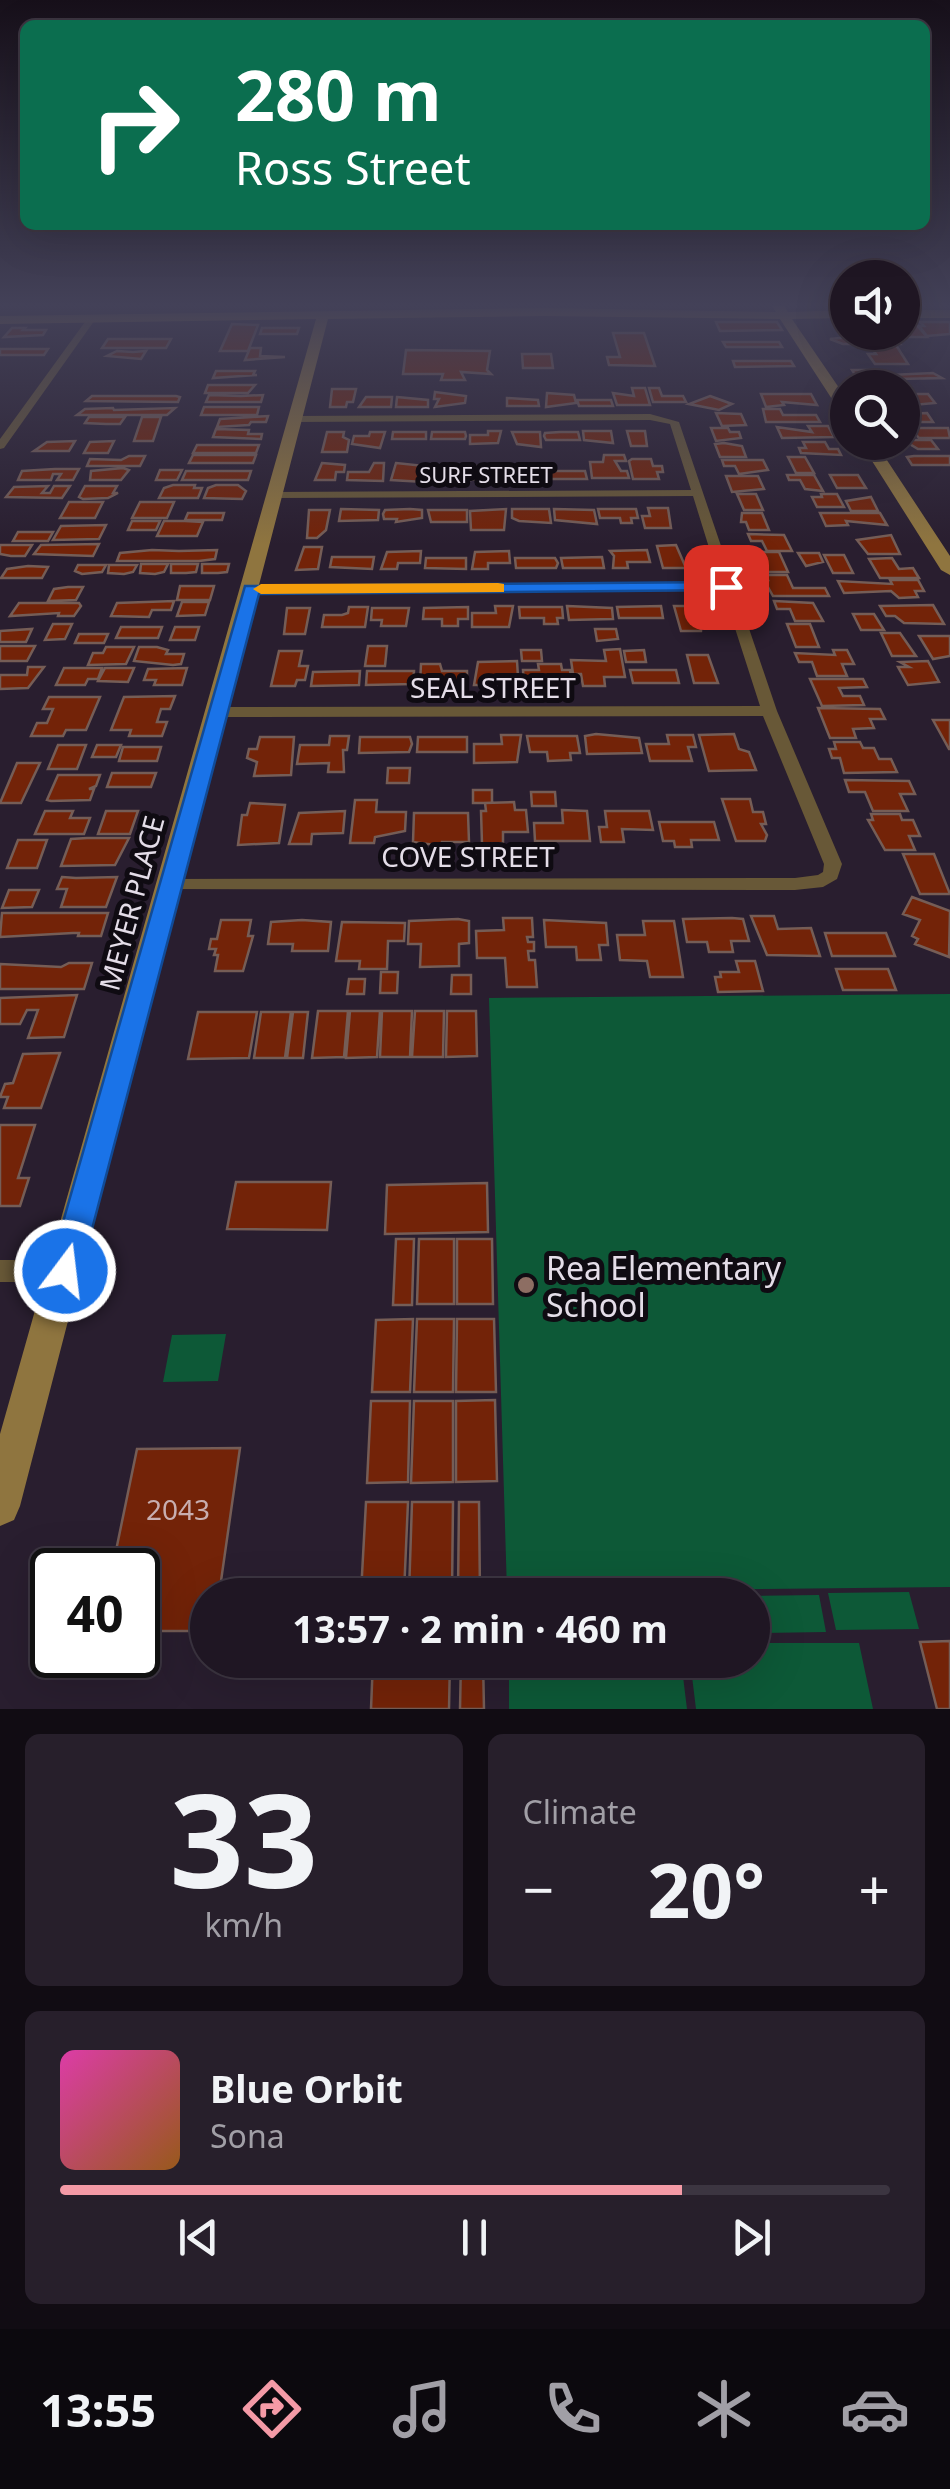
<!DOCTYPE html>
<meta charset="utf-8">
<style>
:root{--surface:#1f1623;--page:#271f2b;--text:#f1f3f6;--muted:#a19fa6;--line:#3c3541;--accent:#f49aa6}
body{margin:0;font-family:"Noto Sans",sans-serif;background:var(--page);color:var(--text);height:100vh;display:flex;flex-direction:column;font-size:38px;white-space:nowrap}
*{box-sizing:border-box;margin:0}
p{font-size:32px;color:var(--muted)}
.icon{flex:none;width:55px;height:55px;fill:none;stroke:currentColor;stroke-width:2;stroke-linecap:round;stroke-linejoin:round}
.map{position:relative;height:1709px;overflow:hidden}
.drawer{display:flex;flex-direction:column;gap:25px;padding:25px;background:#110c13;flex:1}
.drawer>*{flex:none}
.top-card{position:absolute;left:20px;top:20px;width:910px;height:210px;border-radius:15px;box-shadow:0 10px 40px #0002,0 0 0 2px var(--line);background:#0b6e4f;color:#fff;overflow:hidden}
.fabs{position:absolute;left:830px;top:260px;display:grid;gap:20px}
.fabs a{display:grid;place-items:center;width:90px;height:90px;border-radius:50%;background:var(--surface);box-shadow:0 10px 40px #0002,0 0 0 2px var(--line);font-size:50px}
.speed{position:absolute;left:30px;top:1548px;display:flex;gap:20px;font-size:50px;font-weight:700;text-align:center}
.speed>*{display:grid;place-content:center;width:130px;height:130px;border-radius:50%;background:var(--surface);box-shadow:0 10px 40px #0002,0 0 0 2px var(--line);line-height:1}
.speed .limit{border:5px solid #111;border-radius:15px;background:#fff;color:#111}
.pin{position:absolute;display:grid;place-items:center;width:85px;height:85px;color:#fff;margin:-42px;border-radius:20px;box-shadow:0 5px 15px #0006}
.me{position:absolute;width:110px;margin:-55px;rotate:15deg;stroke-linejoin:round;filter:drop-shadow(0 0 8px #0008)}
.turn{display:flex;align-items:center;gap:35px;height:210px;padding:0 50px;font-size:45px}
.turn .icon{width:130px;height:130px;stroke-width:2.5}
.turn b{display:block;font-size:70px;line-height:85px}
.big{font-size:75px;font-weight:700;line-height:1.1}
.drawer .tile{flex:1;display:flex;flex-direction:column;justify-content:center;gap:15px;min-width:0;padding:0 35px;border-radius:15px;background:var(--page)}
.drawer .dial{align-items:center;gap:0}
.dial b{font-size:130px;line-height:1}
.song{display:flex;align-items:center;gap:30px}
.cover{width:120px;height:120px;border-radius:15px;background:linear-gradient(135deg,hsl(320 70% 55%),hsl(30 70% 35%))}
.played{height:10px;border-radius:5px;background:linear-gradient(90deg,var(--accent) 75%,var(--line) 75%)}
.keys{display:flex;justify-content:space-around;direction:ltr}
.heat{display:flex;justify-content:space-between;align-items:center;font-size:55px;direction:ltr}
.drawer .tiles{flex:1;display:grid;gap:25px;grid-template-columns:1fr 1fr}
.tile:last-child{grid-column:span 2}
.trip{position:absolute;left:190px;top:1578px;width:580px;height:100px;border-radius:50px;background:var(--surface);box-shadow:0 10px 40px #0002,0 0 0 2px var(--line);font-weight:700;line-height:100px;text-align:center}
.menu{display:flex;height:160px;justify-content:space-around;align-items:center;background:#0c090e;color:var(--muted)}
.menu .icon{width:70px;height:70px}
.menu .on{color:var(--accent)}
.menu b{font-size:45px;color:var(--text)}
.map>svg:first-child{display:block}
.green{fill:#0d5937}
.building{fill:#732308;stroke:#755d56;stroke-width:2.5}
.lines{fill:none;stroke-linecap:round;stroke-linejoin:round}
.street{fill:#685837;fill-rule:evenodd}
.secondary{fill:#8f753f;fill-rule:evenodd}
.route{fill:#1a73e8;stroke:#114b97;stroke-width:2.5}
.slow{fill:#f59e0b}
.education-dot{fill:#8d6e63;stroke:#0f0b12;stroke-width:4}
.labels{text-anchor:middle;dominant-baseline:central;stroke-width:10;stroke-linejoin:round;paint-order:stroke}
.far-street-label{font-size:22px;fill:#e4dde8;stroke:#0f0b12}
.street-label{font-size:28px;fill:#e4dde8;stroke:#0f0b12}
.near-number-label{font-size:28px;fill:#c8aeb0}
.near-poi-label{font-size:32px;fill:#e4dde8;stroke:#0f0b12;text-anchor:start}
</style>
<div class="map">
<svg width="950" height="1709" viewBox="0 0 950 1709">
<rect width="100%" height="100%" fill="#291e2f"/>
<path class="green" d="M950 994V1587L507 1592 489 998Z
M226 1334 218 1381 163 1382 172 1335Z
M909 1592 919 1629 836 1630 828 1593Z
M819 1595 826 1632 753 1633V1596Z
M753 1643H859L873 1709H696L690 1660H752Z
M509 1660H681L687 1709H509Z"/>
<path class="building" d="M716 322H777L782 330 720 331Z
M920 322H950V334L927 336 919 326H924Z
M902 323H915L927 337H907Z
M232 324 258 325 248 351H220Z
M12 328H25L23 330H46L43 335 4 337Z
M262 328H299L297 334H260Z
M613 333H644L655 366 609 365 607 357H620Z
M879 334H891L900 344H843L830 339Z
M108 339H171L166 348H102Z
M723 342H779L782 347H726Z
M870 345H896L908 364H875L868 354H876Z
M250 348H261L260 356 285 357 245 360Z
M0 349H48L44 355H0Z
M406 350 490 351 487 370 491 374 461 372 465 380H441L443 374H403Z
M117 351 133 352 146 351 141 359 107 356Z
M522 354H551L553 368H523Z
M733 361H791L794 366 735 367Z
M852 370H878L884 379H858Z
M216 371H255L253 375H257L213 378Z
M933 373 942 378 897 379 889 375Z
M208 385H255L248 393H205Z
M632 388H645L650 405H617L613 393 634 396Z
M649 388H659L662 396H683L686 402H653Z
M332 389H356L353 402H347L346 407H330Z
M435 392 466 396 465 403 435 407 439 399H434Z
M547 393 574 395 576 403 546 407Z
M761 394H811L817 405 782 402 784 405 766 407Z
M905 394H928L935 403 913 405Z
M209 395 241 396 263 395 261 402H206Z
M92 396H176L180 397 178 402 86 401Z
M710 396 732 404 719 410 689 404Z
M366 397H392L391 407H359Z
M397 397 428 400V407H396Z
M507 398 538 400 539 406H507Z
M577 400H611L613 406H579Z
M204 407H259L257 415H201Z
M113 408 114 410 175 408 167 415H77L85 409Z
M763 409H780L783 415H816L820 422H766Z
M716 413 741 414 746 425 722 426Z
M927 413 933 422H902V414Z
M268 416 266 422H251L249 425 217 427 220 419Z
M89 417H125L120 424H106L85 423Z
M142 417H161L153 441H134Z
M808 426H828L834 437 782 438 777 427 812 432Z
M711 428H728L730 432H739L741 438 716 441Z
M910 428H948L950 438H919Z
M216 429 249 430 248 434H262L261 439 213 437Z
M488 431H501L498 443 470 444V435H488Z
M583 431H611L613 443 584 440Z
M627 431H645L647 446H631Z
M327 432H344L343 437 349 440 347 452H322Z
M370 432H385L380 448 352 444 354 436H369Z
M393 432H426V439H392Z
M432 432H465L466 436 465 439H431Z
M512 432H540L541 447 517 444Z
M560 432H578L580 440H546L544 436 545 433Z
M903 440H931L938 449H918Z
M75 441 69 451H34L47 442Z
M114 441 108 453H84L90 442Z
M803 442H825L829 449H838L841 455 801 453 799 448H806Z
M724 443 742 446 746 457H720L715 444Z
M197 445H259L256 453H193Z
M193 455H256L253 463H189Z
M604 455H624L626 461H615L621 471H627L629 478H592L590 462H603Z
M129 456H145L140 466H87L90 459 121 460Z
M914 456H950V465H912L907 457Z
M788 457H805L814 473H796Z
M632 459H651L653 466H662L663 472H657L659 479H633L629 461Z
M722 460H763L768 470 739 474 735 466H724Z
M322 463 345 465 344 472H336L335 480H315Z
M374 463H384L383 481 347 480 348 472H369Z
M396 463 425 466 424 482 391 480Z
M474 466H504L505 475 471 480Z
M453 467V471H465V479H429L434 468Z
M509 467 544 471 545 479H509Z
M123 468 129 470 121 480H90L91 471Z
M55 469H79L73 480H57L61 474H53L51 480H18L22 471Z
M160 470H182L177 480H156Z
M186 471H251L248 480H182Z
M550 471H585L587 479H551Z
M787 475H814L823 491 805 489 800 480H789Z
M830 475H858L866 488H837Z
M726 476H758L764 489 732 492Z
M173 485H195L194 488H202L198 498H159L164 488Z
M216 485H238L246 491 242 499 204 498 208 488Z
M48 486 42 493H50L54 486H70L62 498 6 497 14 487Z
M85 486H117L113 493H118L108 498 83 499 79 497Z
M737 494H756L763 510H744Z
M821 494H837L844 507H817L812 497H822Z
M871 497 878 511H851L846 501Z
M69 502H103L95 518H60Z
M140 502H174L167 518H132Z
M648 508H668L671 528H645L642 516H650Z
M341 509 379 510 378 520 339 521Z
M410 509 422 510V518L396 522 397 519H384L383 514 385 510Z
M506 509 504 530H471L470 511Z
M512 509H549L551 523 519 521 512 518Z
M554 509 594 510 597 524 555 520Z
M598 509H636L638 518H631L632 523H621L620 518H600Z
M309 510H330L326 530 317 538H307Z
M428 510H467V522H431Z
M188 513H224L222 520H185Z
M742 513H762L769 530H749L746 522H741Z
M820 513H880L887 525 846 521 848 525 826 526Z
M132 521H160L156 530H128Z
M164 521H185L203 522 197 536H157Z
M106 525 99 539 53 540 61 526Z
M18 532H53L48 541H13Z
M748 534 784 535 792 551H767L762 541H751Z
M891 535 900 554H868L857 540Z
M99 544 93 556 34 554 41 545Z
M0 545H32L25 556H11L0 554Z
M676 545 686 568H663L657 546Z
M304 547H322L318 569 296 570Z
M152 550 179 551 217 550 215 559 199 561H117L120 553Z
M647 550 650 562H627L628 568H613L614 556 610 551Z
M421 551 420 563H398L397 569H381L387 552Z
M509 551 510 563H488V569H472L475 552Z
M758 552H779L788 572H766Z
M798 553H819L823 562 806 566Z
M824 555H844L853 573H833Z
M332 557H374L372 569 330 567Z
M602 557 604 568H563L561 558Z
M426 558H466V569L425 568Z
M515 558H555L558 563 556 568H516Z
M892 558 899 569 913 568 919 578H880L869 559Z
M141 564H168L164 572 155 574 140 573Z
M171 564H198L196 572 186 573H171Z
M202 564H229L227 572 218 573H202Z
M78 565H106L102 572 82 574 75 571Z
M109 565H137L133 572 124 574 108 573Z
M28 566 48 567 42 578H1L7 569Z
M766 575H787L793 588H825L829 596H773L764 580H768Z
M890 580H918L924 591H915L918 597 899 598 891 591 844 593 838 581 892 584Z
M180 586H214L210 600H177Z
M68 587H83L76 600 48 601 54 589Z
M174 601 171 610H152L149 617 111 616 117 603Z
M774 601 813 603 823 621H795L790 609H777Z
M182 602H209L205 615 177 616Z
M19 603H79L81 606 74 616H58L59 613 10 616Z
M933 605 944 624 904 623 895 616H886L880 606Z
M495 606H513L509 627H472V613H496Z
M567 606 612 608 613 619 569 620Z
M661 606 663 618H619L617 607Z
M674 606H696L702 620 701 631H681Z
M349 607H368L365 627H322L324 615H342L348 613Z
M468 607V619H458V626H442V619H423L424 608Z
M519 607H562L563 618H557L558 624H544V618H520Z
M287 608H310L305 634H284Z
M372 608H409L406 626H381L382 620H371Z
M853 614H874L884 630H861Z
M53 624H72L65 639 45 640Z
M787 624H810L819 647H796Z
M121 627H162L158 638H116Z
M175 627H199L195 640H170Z
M32 629 26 642H0V631Z
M595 629H616L618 639 597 641Z
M881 633H900L916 656H892Z
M79 634H108L104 643H75Z
M919 636H950V656L933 659Z
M0 646H35L27 661H0Z
M368 646H387L385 666H365Z
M106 647H134L126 664 88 665 93 653H103Z
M139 647H157L168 650 166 654H184L181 664 173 665 134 661Z
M620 649 625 677H604L605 686H583L581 674H573L571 660 606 661 604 650Z
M521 650H541L542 661H522Z
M644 650 646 662H626L624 651Z
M833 650H847L854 664H842L847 676H817L812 662H799L795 653 835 655Z
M279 651H302L299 666H308L305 680H297L295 686H271Z
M687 655H708L718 683H694Z
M517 661 518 677H492V685H474L478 662Z
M928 661 939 682 908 685 898 667H909L900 662Z
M421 664H440L442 671H467V685L420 684Z
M538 664H561L562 670H570L572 684H524L523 670H539Z
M28 667H44L28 688 0 689V675H27Z
M64 668H102L98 679H88L85 685H56Z
M105 668H134L128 682 98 681Z
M187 668 182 685H154L156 680H144L148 669Z
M630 670H676L679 683H633Z
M360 671 359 685 311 686 313 672Z
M367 671H414L413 684 366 685Z
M810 679H863L867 687 839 688 843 696H860L864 705 822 706Z
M175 696 170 709H161L157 722H167L162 736H129L131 730H111L124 697Z
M49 697H100L86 730H66L63 736H31L37 723H47L53 709H43Z
M818 708 880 709 885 719H870L874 728 853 729 856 738H830Z
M933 720H950V749H949Z
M596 734 639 738 642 753 587 754 585 736Z
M734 734 739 749 749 752 756 770 709 771 699 735Z
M501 735H521L517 762 474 763V744H502Z
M667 735H693L696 747H688L692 761H650L646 744H669Z
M330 736H349L347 750H343L344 772H328L329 763 297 764 300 745H329Z
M527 736H577L580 753H570L571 760 548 761 547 752H530Z
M260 737H294L291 775 254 776 257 762 247 758 249 749H257Z
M360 737H410L412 744 409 752 359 753Z
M418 737H467V752H417Z
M834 742H860L863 748H874L879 759H891L897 772 844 773 840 758H832L829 749H836Z
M58 745H86L77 769H48Z
M97 745H121L116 757H92Z
M123 747H161L157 761H119Z
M17 763H40L21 803H0Z
M388 768H410L409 783H387Z
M112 773H156L151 787H107Z
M58 775H100L96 786 89 789H94L90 800 51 801 47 800Z
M845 780 909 781 915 794H900L908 811H873L865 792H849Z
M473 790H492V803H473Z
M531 792H555L556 806H532Z
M722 799H750L753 812H763L766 824H761L767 835 765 841H736Z
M355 800H377L376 812H406L405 831 375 837 374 843H350Z
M514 802 515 810H526L528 832H503V843L482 844 481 811H486L485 803Z
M250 803 285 805 279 843 238 845 242 815H247Z
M562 810 587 811 590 841H535L534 823H563Z
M45 811H73L70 818H90L84 834H35Z
M106 811H138L130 834H98Z
M345 811 343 833 312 834 311 844H289L299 813Z
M605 811H649L653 830 622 829 624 842H601L599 827H607Z
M414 813H468L469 842H442V846L413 842Z
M871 814H900L902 820H913L920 836H909L915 850H885L868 820H873Z
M659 822H714L719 840H691L692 847H675L674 841H663Z
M87 838H129L115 865 61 866 71 839Z
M18 840H47L37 868H7Z
M903 854H934L950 894H920Z
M62 877 76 878 117 877 106 907H61L67 889H57Z
M9 890H39L32 907 2 908Z
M912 897 950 911 949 957 915 944 918 939 912 936 920 920 903 914Z
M2 913H108L101 936H78L79 933H73L0 937Z
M751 916H774L778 929 811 928 820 956 767 955Z
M503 918H532L533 937H527L528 942H534V951H528L529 960H535L537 987H507L505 958H477L476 931 504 930Z
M732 918 743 919 749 941H731L733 952H709L707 942H687L683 919Z
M458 919 469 921V943L459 944V966L420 967 421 944H408L409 921Z
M221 920H251L248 936H253L243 971H215L218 955H214L216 949H209L211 939H217Z
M302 920 331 922 328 951H292L293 944H268L271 922Z
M544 920 606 923 608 945H599L601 960H577L576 947H546Z
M643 921H674L683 977H650L647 961 620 960 617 935H645Z
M342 922 405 923 404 941H388L387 969H359L360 961H336Z
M825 933H886L895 956H832Z
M736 961H755L763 991 718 992 715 977H721L720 972H739Z
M69 963H92L84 989H0V964L61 967Z
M836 969H888L896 990H843Z
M381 972H398L397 993H380Z
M452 975H471V994H451Z
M349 979H365L364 994H347Z
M77 995 64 1037 28 1038 38 1010H27L20 1024H0V998Z
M318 1011H348L344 1057 312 1058Z
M350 1011H380L377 1057 346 1058Z
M382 1011H412L410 1057H380Z
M415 1011H444L443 1057H412Z
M447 1011H476L477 1056 446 1057Z
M198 1012H257L249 1058 188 1059Z
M261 1012H291L285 1058H254Z
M293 1012H308L303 1058H287Z
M60 1053 41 1108H4L8 1097H0L5 1084 13 1083 23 1054Z
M0 1125H35L18 1178H29L20 1206H0Z
M236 1182H331L327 1230 227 1229Z
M487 1183 488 1232 385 1234 387 1185Z
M396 1239H414L412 1305H393Z
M419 1239H454V1304H417Z
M457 1239H492L493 1304H457Z
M413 1319 410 1392H372L376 1320Z
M417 1319H454L453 1392H414Z
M457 1319H494L496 1392H456Z
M495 1400 497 1481 456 1482V1401Z
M371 1401H410L408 1482 367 1483Z
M414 1401H453V1482L411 1483Z
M240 1448 219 1595H208V1631H138V1570H112L137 1449Z
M366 1502H408L404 1593H361Z
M412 1502H453L452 1593H409Z
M459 1502H479L480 1593H458Z
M950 1641V1709H937L920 1642Z
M373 1660H450L449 1709H371Z
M461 1660H483L484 1709H460Z"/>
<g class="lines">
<path class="street" d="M90 315 97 317 4 448 0 449V439Z
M650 414 679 422 777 711 842 864 837 879 823 887 795 890 164 889 161 885 170 879 795 878 818 875 823 872 824 864 763 716 217 717 209 712 217 707 760 706 723 591 252 593 245 589 252 585 720 583 693 496 275 498 269 495 275 492 691 490 670 424 650 420 295 422 290 419 295 416Z
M0 1260H65L74 1263 77 1271 74 1279 65 1282H0Z"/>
<path class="secondary" d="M772 306H784L788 312 848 310V318L792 319 848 401V417L841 413 780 319 545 316 328 319 20 1506 14 1520 0 1526V1434L316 319 0 324V316L545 308 776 312Z
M902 310H950V318H902Z
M860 442H875L950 556V575L941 570Z"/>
</g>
<linearGradient id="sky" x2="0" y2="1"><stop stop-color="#17101a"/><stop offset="0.56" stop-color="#434158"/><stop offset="1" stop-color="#434158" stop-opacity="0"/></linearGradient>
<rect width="950" height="545" fill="url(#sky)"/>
<path class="route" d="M726 582 734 587 732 590 259 594 81 1271 76 1281 65 1285 54 1281 49 1271 245 586Z"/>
<path class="slow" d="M498 583 504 584V592L261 594 253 589 261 584Z"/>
<circle class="education-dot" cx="526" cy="1285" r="10"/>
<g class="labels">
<g class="far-street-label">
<text x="486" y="474">SURF STREET</text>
</g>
<g class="street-label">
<text x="493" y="687">SEAL STREET</text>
<text x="468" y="856">COVE STREET</text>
<text transform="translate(131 903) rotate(-75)">MEYER PLACE</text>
</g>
<g class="near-number-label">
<text x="178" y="1509">2043</text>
</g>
<g class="near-poi-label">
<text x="546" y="1267">Rea Elementary<tspan x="546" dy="37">School</tspan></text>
</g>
</g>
</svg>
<div class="fabs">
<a><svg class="icon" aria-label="sound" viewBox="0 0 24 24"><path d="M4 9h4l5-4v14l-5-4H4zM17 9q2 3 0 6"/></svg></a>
<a><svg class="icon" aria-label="search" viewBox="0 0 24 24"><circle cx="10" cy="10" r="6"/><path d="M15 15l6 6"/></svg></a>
</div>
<div class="speed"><div class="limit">40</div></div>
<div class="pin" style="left:726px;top:587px;background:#d93025"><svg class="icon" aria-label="arrive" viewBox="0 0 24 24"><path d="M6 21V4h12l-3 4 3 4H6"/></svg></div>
<svg class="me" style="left:65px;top:1271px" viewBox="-20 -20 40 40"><circle r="17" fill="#1a73e8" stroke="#fff" stroke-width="3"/><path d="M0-11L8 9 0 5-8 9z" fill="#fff"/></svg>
<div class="trip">13:57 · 2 min · 460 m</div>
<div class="top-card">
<div class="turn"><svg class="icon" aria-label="right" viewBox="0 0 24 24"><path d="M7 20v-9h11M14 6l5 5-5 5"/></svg><div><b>280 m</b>Ross Street</div></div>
</div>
</div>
<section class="drawer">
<div class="tiles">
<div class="tile dial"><b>33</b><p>km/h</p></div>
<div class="tile"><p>Climate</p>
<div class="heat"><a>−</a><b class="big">20°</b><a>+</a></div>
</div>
<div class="tile">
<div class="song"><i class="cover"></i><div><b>Blue Orbit</b><p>Sona</p></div></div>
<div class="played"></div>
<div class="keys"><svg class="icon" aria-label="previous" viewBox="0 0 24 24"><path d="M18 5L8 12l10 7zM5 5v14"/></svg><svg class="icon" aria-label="pause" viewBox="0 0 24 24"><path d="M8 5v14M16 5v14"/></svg><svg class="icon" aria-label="next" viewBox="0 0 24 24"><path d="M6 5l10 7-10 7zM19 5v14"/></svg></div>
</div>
</div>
</section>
<nav class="menu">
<b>13:55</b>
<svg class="icon on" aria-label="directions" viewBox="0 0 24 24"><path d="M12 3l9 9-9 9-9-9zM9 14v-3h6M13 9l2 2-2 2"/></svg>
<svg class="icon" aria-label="music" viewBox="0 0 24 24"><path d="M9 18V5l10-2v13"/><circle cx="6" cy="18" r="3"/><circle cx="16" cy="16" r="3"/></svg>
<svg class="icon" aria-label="phone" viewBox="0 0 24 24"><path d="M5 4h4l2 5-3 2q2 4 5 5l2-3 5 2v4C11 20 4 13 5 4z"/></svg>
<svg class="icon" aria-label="climate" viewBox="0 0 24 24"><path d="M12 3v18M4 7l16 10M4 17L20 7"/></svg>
<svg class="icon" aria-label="car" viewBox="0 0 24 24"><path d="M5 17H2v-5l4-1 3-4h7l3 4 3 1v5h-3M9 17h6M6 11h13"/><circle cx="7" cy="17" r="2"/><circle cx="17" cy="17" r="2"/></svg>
</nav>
